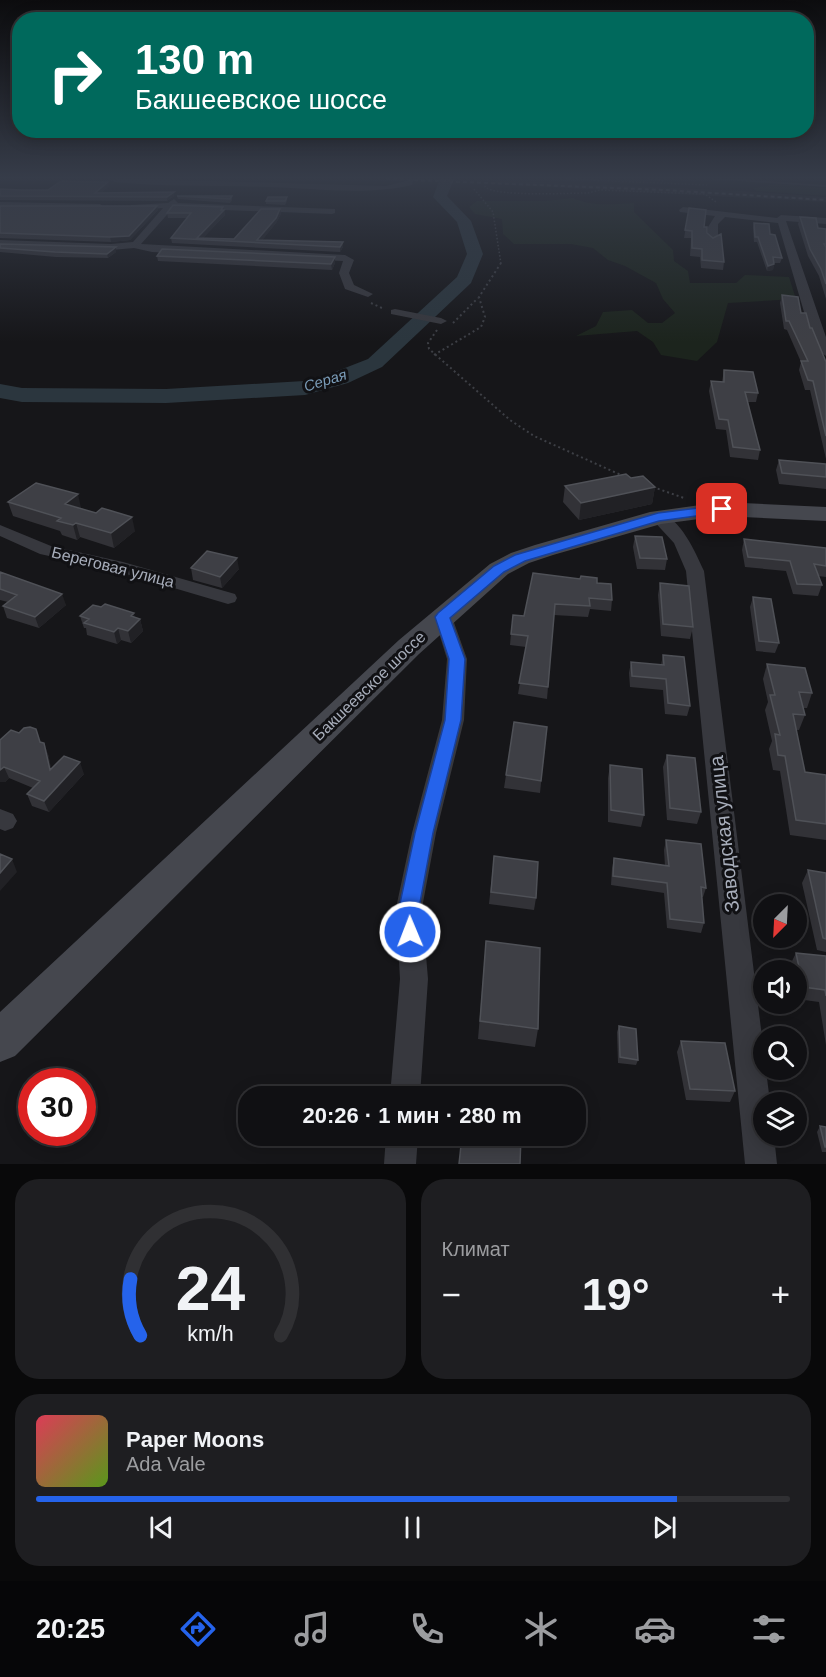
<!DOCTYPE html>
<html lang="ru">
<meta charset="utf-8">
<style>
:root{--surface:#101013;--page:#1e1e21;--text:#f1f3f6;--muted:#9c9da0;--line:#303033;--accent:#2563eb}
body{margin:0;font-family:Arial,sans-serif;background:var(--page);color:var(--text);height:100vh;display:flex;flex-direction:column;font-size:22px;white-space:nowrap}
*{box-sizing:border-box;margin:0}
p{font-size:20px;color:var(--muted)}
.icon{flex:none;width:33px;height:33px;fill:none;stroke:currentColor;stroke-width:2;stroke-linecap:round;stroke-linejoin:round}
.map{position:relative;height:1164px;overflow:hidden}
.drawer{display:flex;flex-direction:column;gap:15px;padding:15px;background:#09090a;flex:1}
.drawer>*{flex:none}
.banner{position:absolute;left:12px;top:12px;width:802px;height:126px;border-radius:24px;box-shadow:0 3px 15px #0003,0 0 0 2px var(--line);background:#00695c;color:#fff;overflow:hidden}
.needle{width:39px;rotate:204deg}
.tools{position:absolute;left:753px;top:894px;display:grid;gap:12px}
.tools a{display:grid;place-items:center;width:54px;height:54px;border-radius:50%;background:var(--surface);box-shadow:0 3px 15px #0003,0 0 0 2px var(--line);font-size:30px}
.speed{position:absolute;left:18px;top:1068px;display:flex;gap:12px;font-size:30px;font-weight:700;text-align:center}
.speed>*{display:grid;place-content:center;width:78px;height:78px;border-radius:50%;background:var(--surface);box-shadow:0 3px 15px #0003,0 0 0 2px var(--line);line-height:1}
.speed .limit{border:9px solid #d22;background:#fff;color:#111}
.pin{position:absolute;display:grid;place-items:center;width:51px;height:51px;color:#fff;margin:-26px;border-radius:12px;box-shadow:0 3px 9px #0006}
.me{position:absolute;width:66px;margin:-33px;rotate:359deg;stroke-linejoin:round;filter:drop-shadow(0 0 4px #0008)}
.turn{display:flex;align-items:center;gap:21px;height:126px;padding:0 24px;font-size:27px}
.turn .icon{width:78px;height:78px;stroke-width:2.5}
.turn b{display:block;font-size:42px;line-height:51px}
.big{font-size:45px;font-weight:600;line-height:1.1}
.drawer .tile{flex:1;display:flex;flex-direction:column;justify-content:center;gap:9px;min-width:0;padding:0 21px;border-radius:24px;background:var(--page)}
.drawer .dial{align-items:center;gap:0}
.dial svg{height:156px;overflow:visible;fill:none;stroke:var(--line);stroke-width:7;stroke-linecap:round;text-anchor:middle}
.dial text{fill:var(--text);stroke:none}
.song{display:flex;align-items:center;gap:18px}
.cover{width:72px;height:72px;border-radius:9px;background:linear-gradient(135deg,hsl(350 70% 55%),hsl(90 70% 35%))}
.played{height:6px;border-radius:3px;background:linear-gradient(90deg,var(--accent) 85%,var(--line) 85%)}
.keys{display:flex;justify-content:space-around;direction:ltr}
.heat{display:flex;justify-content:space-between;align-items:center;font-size:33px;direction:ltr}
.drawer .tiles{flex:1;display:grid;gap:15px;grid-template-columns:1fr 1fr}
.tile:last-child{grid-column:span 2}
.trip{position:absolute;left:238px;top:1086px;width:348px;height:60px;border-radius:24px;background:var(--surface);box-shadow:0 3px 15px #0003,0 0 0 2px var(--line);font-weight:600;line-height:60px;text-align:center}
.menu{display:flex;height:96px;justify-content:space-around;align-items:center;background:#060608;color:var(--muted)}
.menu .icon{width:42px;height:42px}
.menu .selected{color:var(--accent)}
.menu b{font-size:27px;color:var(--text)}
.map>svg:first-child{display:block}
.built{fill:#222226}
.green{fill:#1c241d}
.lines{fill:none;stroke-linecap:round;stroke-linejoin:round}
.river{fill:#2b363e;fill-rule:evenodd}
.path-far1{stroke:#3d3f45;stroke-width:1.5;stroke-dasharray:1.5 2;stroke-linecap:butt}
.path{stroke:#3d3f45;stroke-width:2;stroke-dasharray:2 3;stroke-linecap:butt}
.lane{fill:#37383e;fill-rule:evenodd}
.street{fill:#37383e;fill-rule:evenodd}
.secondary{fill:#45474e;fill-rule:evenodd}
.rail{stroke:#4a4c53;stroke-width:2;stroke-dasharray:4 3;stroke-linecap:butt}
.wall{fill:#323237}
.shaded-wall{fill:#212125}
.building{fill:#3e3f45;stroke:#4f5157;stroke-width:1.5}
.route{fill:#2563eb;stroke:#184099;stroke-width:1.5}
.labels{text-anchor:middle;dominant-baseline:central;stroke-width:6;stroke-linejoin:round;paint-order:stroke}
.far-water-label{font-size:15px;font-style:italic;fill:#7a9cb8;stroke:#111114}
.street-label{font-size:16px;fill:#a7adba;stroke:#111114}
.near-street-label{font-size:20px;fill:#a7adba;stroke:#111114}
</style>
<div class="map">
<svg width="826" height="1164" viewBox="0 0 826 1164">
<rect width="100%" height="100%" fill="#161619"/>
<path class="built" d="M496 180 741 191 826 197V202L494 184Z"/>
<path class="green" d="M777 184 826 188V196L757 191 752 188Z
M573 198C592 207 614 204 634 203V212L673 250 674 261 688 271 690 283H736L745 275 789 277 796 299 728 303 717 342 697 361 661 355 653 342 637 331 576 336 596 326 603 312 632 310 648 323H662L675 313 663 299 656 283 625 266 608 260 593 248 571 244H514L503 234 502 219 475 214 469 207 477 201H546Z"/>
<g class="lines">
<path class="river" d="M440 179H454L447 196 471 221 483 254 471 283 382 367 348 383 305 395 166 403 22 402 0 398V384L22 388 166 389 304 381 332 373 368 359 457 277 467 254 457 222 433 197Z"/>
<path class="path-far1" d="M487 179 485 187C497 197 569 193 588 193L600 190 705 194 716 202
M566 179 707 185
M648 179 665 181
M474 189 493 212 501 264"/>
<path class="path" d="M371 303 384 309
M453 323 478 298
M437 330 428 343 429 349 510 420 534 436 621 475
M434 355 481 327 485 317 479 297 501 263
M653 487 684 498"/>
<path class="lane" d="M711 179H736L826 185V187Z"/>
<path class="street" d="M135 179 386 186 414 179 412 185C365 196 314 188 266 187 215 185 165 187 115 182L111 180Z
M174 199 178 203 335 209V213L332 214 173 208 141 244 345 255 354 260 349 273 354 285 373 294 368 297 345 289 339 273 343 261 152 252 134 248 111 250 0 246V240L111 244 133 242 163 208 134 210 131 209V205L168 203Z
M0 202 100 204 104 207 100 210 0 208Z
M683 207 777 218 781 215 826 218V224L786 221 826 337V356L820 352 804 312 778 223 725 217 718 224V241L713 244 708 241V227L715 216 680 212 679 210Z
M395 309 441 318 447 321 441 324 391 314V310Z
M658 512C681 518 695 552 704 571L764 1053V1070H766L770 1102H764V1136H774L777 1164H745L686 571 674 543 650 517Z
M0 525 51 546 123 562 235 594 237 598 235 602 228 604 113 570 40 554 0 536Z
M443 611 450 613 452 617 467 659 464 720 436 833 422 908 428 979 420 1096H390L400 979 396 908 412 833 442 720 447 659 434 617 436 613Z
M0 809 13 814 17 821 13 828 5 831 0 829Z
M386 1136H418L416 1164H384Z"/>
<path class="secondary" d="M722 502 826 507V521L722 516 661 524 553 555 529 563 508 574 419 654 15 1056 0 1062V1012L399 640 490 564 511 553 535 545 650 512Z"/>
<path class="rail" d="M386 179 664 190 826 200"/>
</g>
<path class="wall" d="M108 182 109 186 101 193 174 196 167 201 0 200V189L21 190H48Z
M177 196H232V200L230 203 178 199Z
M287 197V201L285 205 266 204V201Z
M0 206H157L158 210 130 240 111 242 0 238Z
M689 208 704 227 724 262 723 270 701 268 700 257 690 256 691 238H684Z
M280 209 281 214 276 223 262 240 343 247 340 252 172 243 171 238 188 218H168L167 213 224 210 225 215 203 238 234 239Z
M800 217 818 228 826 229V299L819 276 808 256 798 224Z
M754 223 770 234 782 258 780 263H774L773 270 767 271 757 242H754L753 228Z
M0 248 116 252 108 258 56 257 0 252Z
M157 256 335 263 332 270 158 261Z
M782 295 801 313 826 362V459L810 390H805L799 370 801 362 787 330 784 329 780 303Z
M724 370 758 393 756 402H748L760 450 758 460 730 457 726 430 716 429 709 391 711 381 722 382Z
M779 460 826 464V489L779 484 776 470Z
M631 478 655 487 652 504 579 520 563 502 565 486Z
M8 502 81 508 135 531 114 548 80 537 77 540 62 535 60 531 13 516Z
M635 536 667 559 665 570 637 569 633 547Z
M744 539 826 548V577L818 576 822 585 818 596 793 594 786 571 745 567 742 550Z
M191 568 239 569 222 588 193 580Z
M0 572 66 605 39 628 7 618 3 606 8 602 0 600Z
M597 583 612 600 611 611 590 609 588 617 554 615 547 699 518 694 526 647 510 645 511 634 524 616Z
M660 583 693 627 690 639 661 636 658 595Z
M753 597 779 643 775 653 756 651 750 607Z
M80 616 135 618 140 619 143 631 131 643 121 640 117 644 87 635 86 628H84Z
M663 655 690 706 687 716 665 714 663 690 630 687 629 673 631 662 661 665Z
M767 664 812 693 807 708H803L805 715 799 730H796L805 772 826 775V840L790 835 780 771 773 770 769 749 772 741 765 710 768 702 763 679Z
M547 727 540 793 504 788 506 775Z
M0 740 40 742 48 754 51 769 84 774 49 812 32 806 27 794 33 788 9 778 5 782H0Z
M667 755 701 812 697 824 667 820 663 767Z
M610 765 644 815 641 827 608 822V778Z
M666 840 706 888 703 897H702L704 923 701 933 667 928 664 893 611 885 612 868 614 858 665 866 664 850Z
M494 856 536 898 534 910 489 904Z
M808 870 826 873V952L817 950 802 883Z
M486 941 538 1029 535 1047 478 1039Z
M796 953 826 956V1045L819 1002 797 999 796 970H791L790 965Z
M619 1026 638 1060 636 1065 618 1063 617 1032Z
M681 1041 735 1091 730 1102 686 1100 677 1052Z
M820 1126 826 1127V1152H822L817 1132Z"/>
<path class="shaded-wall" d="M108 182 109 186 96 197 95 193Z
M174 192V196L167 201V197Z
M157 206 158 210 130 240 111 242 110 237Z
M223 207 225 215 201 240 197 238Z
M280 209 281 214 276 223 260 243 257 240Z
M343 242V247L340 252V247Z
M116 247V252L108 258 107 254Z
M335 257V263L332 270 331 264Z
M774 264 773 270 767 271 768 266Z
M655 487 652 504 579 520 581 503Z
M78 494 81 508 65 504Z
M132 517 135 531 114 548 111 533Z
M76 523 80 537 77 540 73 525Z
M237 558 239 569 222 588 220 577Z
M62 594 66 605 39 628 35 617Z
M134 613 136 623 140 619 143 631 131 643 128 631 131 616Z
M118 628 121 640 117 644 114 632Z
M44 743 48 754 54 781 50 770Z
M80 762 84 774 49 812 44 801Z
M4 767 9 778 5 782H0V770Z
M12 859 17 872 0 891V873Z"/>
<path class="building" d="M61 181 108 182 95 193 174 192 167 197 0 196V189L21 190H48Z
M177 196H232L230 199Z
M268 197H287L285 201H266Z
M173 205 223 207 221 210H224L197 238 234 239 261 209H280L276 218 257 240 343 242 340 247 171 238 191 213H167Z
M0 206H157L129 236 110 237 0 233Z
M689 208 706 210 704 227H707V233L713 238 721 234 724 262 702 260V249L692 248V231L685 230Z
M800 217 816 218 818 228 826 229V244H824L826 247V284L821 269 810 249Z
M754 223 769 224 770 234 775 235 782 258 773 257 774 264 768 266 758 237H755Z
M0 244 116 247 107 254 55 252 0 248Z
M162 249 335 257 331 264 157 256Z
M782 295 798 297 801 313H806L810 328H812L826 362V436L813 381 808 380 801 361H808L789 321H786Z
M724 370 753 372 758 393 745 392 760 450 733 447 728 420 719 419 711 381 724 382Z
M779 460 826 464V477L782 473Z
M626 474 631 478 643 476 655 487 581 503 565 486Z
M36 483 78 494 65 504 96 513 102 508 132 517 111 533 76 523 73 525 57 521 61 518 8 502Z
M635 536 662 537 667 559 640 558Z
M744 539 826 548V566L814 564 822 585 797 584 790 561 748 557Z
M207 551 237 558 220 577 191 568Z
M0 572 62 594 35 617 3 606 17 595 0 589Z
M533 573 580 579 581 576 597 578V583L611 584 612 600 589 598 590 606 555 604 548 687 519 683 528 636 511 634 513 615 524 616Z
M660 583 689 586 693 627 663 624Z
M753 597 771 599 779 643 759 641Z
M105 604 134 613 131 616 140 619 128 631 118 628 114 632 84 623 89 619 80 616 93 605 101 607Z
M663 655 684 657 690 706 668 703 666 679 632 676 631 662 664 665Z
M767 664 805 668 812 693 799 692 805 715 793 714 805 772 826 775V824L796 820 785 756 778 755 775 734 780 735 770 695H775Z
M514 722 547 727 541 781 506 775Z
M30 727 36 729 40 742 44 743 50 770 64 756 80 762 44 801 27 794 40 781 4 767 0 770V740L11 730 19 733 24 728Z
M667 755 695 758 701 812 670 808Z
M610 765 642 769 644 815 611 810Z
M666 840 701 844 706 888 701 887 704 923 670 919 667 883 613 876 614 858 669 866Z
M0 854 12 859 0 873Z
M494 856 538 862 536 898 491 892Z
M808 870 826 873V939L823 938Z
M486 941 540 948 538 1029 480 1021Z
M796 953 826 956V996L825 990 803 987Z
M619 1026 636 1029 638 1060 620 1057Z
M681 1041 725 1043 735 1091 690 1089Z
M820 1126 826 1127V1147H825Z
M462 1136H521L520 1164H459Z"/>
<linearGradient id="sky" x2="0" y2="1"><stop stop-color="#0c0c0e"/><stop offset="0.52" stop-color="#363c49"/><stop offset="1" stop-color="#363c49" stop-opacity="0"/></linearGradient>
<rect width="826" height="342" fill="url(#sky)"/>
<path class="route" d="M722 505 728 509 726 512 659 521 525 561 504 572 450 618 465 659 461 720 433 833 419 908 421 932 418 938 410 941 403 938 400 932 399 908 415 833 445 720 449 659 435 617 438 613 494 566 515 555 658 513Z"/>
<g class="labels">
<g class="far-water-label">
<text transform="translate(325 380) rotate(-17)">Серая</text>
</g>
<g class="street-label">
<text transform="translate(113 567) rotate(14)">Береговая улица</text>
<text transform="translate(369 686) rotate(-44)">Бакшеевское шоссе</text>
</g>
<g class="near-street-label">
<text transform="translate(724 834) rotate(-96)">Заводская улица</text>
</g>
</g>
</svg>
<div class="tools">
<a><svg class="needle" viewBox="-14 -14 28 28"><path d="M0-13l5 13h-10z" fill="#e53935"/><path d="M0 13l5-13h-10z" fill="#9c9da0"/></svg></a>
<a><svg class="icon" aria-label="sound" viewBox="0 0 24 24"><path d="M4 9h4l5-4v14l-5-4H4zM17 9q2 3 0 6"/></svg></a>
<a><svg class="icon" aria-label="search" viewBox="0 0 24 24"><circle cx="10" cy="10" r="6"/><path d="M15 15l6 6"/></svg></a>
<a><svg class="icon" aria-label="layers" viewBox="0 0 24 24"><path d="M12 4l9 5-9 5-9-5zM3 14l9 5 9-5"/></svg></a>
</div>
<div class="speed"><div class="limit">30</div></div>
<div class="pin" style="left:722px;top:509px;background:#d93025"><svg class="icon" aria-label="arrive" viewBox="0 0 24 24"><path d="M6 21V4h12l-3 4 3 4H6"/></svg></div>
<svg class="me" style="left:410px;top:932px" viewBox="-20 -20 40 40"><circle r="17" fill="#2563eb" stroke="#fff" stroke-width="3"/><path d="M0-11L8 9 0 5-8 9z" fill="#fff"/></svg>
<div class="trip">20:26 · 1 мин · 280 m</div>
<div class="banner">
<div class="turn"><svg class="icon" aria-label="right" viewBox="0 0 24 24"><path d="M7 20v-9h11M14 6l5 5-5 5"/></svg><div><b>130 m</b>Бакшеевское шоссе</div></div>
</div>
</div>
<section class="drawer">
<div class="tiles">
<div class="tile dial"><svg viewBox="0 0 100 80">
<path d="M14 69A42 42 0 1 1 86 69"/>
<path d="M14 69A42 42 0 0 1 9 40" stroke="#2563eb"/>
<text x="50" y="56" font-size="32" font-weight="700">24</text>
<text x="50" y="72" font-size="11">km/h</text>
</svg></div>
<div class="tile"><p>Климат</p>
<div class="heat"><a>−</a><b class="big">19°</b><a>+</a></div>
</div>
<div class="tile">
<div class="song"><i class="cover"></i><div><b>Paper Moons</b><p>Ada Vale</p></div></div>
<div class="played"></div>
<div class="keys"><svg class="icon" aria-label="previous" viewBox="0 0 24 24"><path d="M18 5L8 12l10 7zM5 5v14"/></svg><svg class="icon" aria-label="pause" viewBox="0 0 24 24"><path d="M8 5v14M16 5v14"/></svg><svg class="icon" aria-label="next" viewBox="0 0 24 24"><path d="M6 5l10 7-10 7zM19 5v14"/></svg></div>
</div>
</div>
</section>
<nav class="menu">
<b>20:25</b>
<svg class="icon selected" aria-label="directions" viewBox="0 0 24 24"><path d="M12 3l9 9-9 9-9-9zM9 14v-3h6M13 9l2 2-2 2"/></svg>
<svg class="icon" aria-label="music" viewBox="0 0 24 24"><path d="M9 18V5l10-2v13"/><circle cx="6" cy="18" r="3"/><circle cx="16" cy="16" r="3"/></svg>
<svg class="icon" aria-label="phone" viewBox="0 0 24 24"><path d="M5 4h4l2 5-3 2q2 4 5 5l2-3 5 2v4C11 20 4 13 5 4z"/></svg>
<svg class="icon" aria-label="climate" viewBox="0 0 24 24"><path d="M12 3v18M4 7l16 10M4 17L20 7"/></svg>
<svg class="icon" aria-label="car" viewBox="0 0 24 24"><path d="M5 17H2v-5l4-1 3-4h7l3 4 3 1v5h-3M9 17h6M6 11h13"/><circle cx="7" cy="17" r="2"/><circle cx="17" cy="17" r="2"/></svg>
<svg class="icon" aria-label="filters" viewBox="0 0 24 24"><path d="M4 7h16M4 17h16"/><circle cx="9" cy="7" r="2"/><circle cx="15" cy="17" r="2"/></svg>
</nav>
